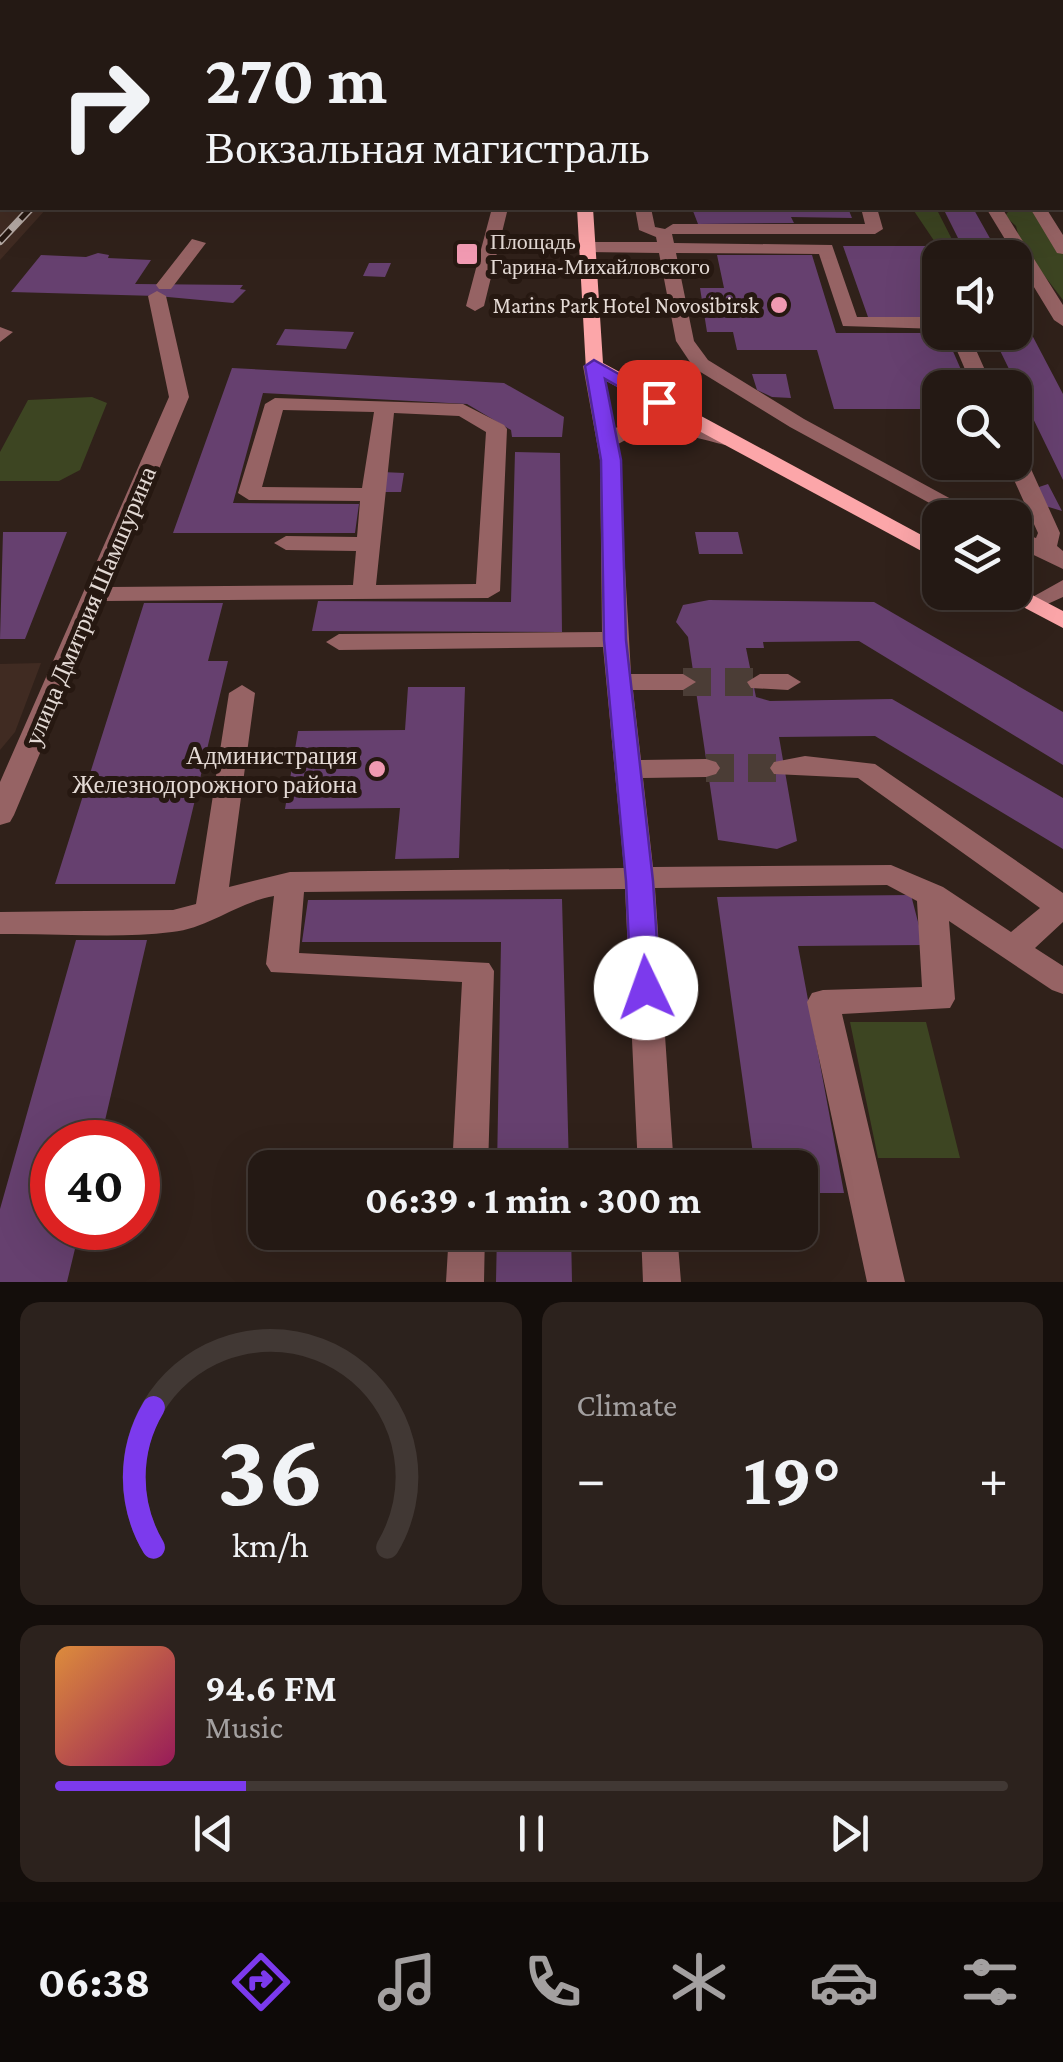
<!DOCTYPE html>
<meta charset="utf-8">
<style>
:root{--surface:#241914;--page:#2c221d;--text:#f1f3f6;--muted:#a3a0a0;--line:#413834;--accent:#7c3aed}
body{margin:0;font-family:"Crimson Pro",serif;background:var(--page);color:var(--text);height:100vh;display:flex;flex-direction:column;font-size:38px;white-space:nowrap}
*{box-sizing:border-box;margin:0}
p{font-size:32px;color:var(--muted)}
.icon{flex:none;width:55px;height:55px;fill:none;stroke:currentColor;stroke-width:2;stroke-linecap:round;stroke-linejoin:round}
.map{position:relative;height:1282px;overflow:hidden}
.drawer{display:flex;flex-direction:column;gap:20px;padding:20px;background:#140e0b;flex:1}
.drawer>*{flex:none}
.hud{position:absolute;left:0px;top:0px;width:1065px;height:210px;box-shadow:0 10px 40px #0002,0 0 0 2px var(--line);background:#241914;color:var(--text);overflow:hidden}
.controls{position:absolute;left:922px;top:240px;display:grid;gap:20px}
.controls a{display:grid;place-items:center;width:110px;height:110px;border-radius:20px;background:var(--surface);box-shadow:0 10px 40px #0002,0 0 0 2px var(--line);font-size:50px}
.speed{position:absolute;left:30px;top:1120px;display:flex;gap:20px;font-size:50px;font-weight:700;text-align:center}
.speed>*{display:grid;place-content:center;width:130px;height:130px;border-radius:50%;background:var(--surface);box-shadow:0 10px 40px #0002,0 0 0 2px var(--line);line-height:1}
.speed .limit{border:15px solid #d22;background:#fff;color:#111}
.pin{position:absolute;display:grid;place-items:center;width:85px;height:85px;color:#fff;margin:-42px;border-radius:20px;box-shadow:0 5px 15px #0006}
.me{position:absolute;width:110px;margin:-55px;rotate:357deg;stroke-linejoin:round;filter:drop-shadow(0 0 8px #0008)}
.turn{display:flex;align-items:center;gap:35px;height:210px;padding:0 40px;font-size:45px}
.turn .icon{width:130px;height:130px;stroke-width:2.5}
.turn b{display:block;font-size:70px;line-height:85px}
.big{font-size:75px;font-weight:700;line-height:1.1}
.drawer .widget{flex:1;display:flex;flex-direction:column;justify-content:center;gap:15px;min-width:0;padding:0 35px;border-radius:20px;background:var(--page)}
.drawer .dial{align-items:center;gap:0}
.dial svg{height:260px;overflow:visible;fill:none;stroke:var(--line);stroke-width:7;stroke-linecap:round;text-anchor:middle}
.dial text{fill:var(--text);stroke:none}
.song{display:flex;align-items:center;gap:30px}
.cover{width:120px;height:120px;border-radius:15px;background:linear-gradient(135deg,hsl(30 70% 55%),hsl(330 70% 35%))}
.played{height:10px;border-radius:5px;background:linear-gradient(90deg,var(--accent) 20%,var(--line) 20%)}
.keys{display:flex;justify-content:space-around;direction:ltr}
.heat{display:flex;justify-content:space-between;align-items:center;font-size:55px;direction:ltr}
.drawer .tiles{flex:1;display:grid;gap:20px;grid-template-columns:1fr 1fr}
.widget:last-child{grid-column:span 2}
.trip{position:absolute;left:248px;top:1150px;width:570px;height:100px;border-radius:20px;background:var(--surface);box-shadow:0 10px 40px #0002,0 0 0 2px var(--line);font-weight:700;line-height:100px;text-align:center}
.menu{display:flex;height:160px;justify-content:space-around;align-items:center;background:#0e0a08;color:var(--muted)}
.menu .icon{width:70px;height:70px}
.menu .on{color:var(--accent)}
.menu b{font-size:45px;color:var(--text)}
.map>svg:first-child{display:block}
.built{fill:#402b22}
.green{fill:#3d4522}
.building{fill:#66406f}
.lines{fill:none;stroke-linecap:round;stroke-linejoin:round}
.minor-tunnel{stroke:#4b3d36;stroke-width:28;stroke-dasharray:28 14;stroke-linecap:butt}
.minor{fill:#966364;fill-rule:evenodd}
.major{fill:#fca6a9;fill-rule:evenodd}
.rail-casing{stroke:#b5a9a4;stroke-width:8}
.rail{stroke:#261811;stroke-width:5;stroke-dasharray:15;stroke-linecap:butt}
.route{fill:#7c3aed;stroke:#51269a;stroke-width:2.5}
.poi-dot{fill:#f19ab2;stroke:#261811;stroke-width:4}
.labels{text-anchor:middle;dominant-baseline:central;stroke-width:10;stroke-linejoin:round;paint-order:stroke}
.far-poi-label{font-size:22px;fill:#e4dad5;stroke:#261811;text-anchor:start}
.street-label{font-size:25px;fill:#e4dad5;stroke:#261811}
.poi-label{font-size:25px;fill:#e4dad5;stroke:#261811;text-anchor:end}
</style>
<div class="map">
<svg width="1063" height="1282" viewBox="0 0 1063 1282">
<rect width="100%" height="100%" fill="#30211a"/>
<path class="built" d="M0 0H226L2 2V208H47L0 260Z
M41 663 15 732 0 750V664Z"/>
<path class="green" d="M912 208H936L961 257H945Z
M1011 208 1046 210 1063 242V300L1021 245 1016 226 1005 216Z
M92 397 107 403 80 470 59 481H0V452L28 400Z
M850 1022H926L960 1158H878Z"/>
<path class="building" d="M698 208H848L852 218 791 217 794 223 698 224 693 211Z
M943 208H973L1001 258H968Z
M843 246H926L940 277V317H868Z
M98 253 109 255 108 258 151 260 135 284 243 285 240 289 246 290 233 303 157 296 11 292 41 255 86 257Z
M717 255H812L836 333H945L969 388H940V424H926L921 409H834L817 350H737L733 332H707L700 288H724Z
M369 263H391L385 277 363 276Z
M1015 326H1023L1027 335H1032L1063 394V480L991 332H1015Z
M285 329 354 332 346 349 276 345Z
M232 368 504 383 564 417 562 437H512L511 430 467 404 263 393 233 503 359 504 355 533H173Z
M752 374H786L791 398 772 397 757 390Z
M515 452 560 453 562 632 312 631 318 601 511 602Z
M382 472 404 473 401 492H379Z
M1048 484 1062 511 1042 505 1036 488Z
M3 532H67L25 639H0Z
M695 532H738L743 554H699Z
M709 600 874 602 1063 712V765L859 641 763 642 764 648H746L756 697 770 701 892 699 1063 798V849L875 736 779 737 797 841 777 849 718 840 688 637 676 622 683 605Z
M144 603H223L208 661H228L175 884H55Z
M408 687H465L459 858 395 859 400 808 285 809 298 731 405 730Z
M911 895 924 945 798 946 844 1193H800V1168H755L717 897Z
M562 899 569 1168H497L501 942H302L308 900Z
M76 940H147L100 1142H52V1228H80L67 1282H0V1209Z
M497 1232H571L572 1282H496Z"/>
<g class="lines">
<path class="minor-tunnel" d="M683 682H760
M706 768H784"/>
<path class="minor" d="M647 0H659L660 2H648Z
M744 0H756L757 2H745Z
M788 0H800L801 2H789Z
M968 0H981L982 2H970Z
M1062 153H1063V163H1062Z
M1062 180H1063V190H1062Z
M492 208H508L484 306 475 311 466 306Z
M635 208H651L655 227 665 229 673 224H865L861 208H877L883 229 875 234H672L674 243 832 245 857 317H940V329L843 326 819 254 676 253 694 341 708 360 804 419 986 518H957L790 427 694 368 676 341 659 253 587 252 578 247 587 242H657L656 237 639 230Z
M986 208H1002L1063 305V326L1054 320Z
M1030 208H1046L1063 235V254L1057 253Z
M192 239 206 243 171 289H159L156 285Z
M157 291 166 296 189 397 110 587 353 585 356 551 286 550 274 543 286 536 357 537 360 501 249 500 238 493 265 404 275 398 463 404 504 425 507 429 500 591 488 598 104 601 14 815 10 822 0 825V782L169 397 148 296ZM283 410 374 412 362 488 262 487ZM394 413 459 416 486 432 476 584 376 585Z
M0 327 13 332 0 342Z
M949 332H968L993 388H973Z
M593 360 603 366 615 428C647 418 710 416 735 439L725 445C689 436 653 423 618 444L631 674H683L696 682 683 690H633L641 760 706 759 716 762 720 768 716 774 706 777 643 778 653 867 891 865 943 887 1011 932 1040 908 858 778 774 774 770 768 774 762 805 756 875 764 1063 893V922L1035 948 1063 966V994L1052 990 949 921 955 999 950 1008 842 1014 905 1282H867L807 1002 812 993 823 990 922 987 917 901 887 885 655 888 674 1168H638L625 889 304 892 299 953 489 963 494 971 488 1168H452L462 982 271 972 266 964 274 896C238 902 209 928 172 932 116 939 56 933 0 934V912L173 910 196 904 229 693 242 685 255 693 229 887 290 872 624 868 603 647 339 650 326 642 339 634 602 632 600 460 583 366Z
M1015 452 1026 458 1060 533 1057 546 1063 551V569L1015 546V531L1036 538 1038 533 1006 462H1015Z
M1063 580V597L1032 611 1020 604Z
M760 674H788L801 682 788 690 751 688 747 682Z
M449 1232H485L484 1282H446Z
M641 1232H677L681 1282H643Z"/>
<path class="major" d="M1062 103H1063V111H1062Z
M577 208H593L603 363 940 545V561L586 370Z
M1015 586 1063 611V628L1004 597 1000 592H1015Z"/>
<defs>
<path id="rail" d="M0 241 31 208"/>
</defs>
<use href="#rail" class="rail-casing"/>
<use href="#rail" class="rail"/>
</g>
<path class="route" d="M594 360 668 402 659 408 653 406 605 379 621 460 626 640 653 881 660 988 656 996 646 999 635 996 631 988 626 881 604 640 601 460 585 366Z"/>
<g class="poi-dot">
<rect x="455" y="242" width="24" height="24" rx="5"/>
<circle cx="779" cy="305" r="10"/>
<circle cx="377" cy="769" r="10"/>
</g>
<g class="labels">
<g class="far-poi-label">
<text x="490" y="241">Площадь<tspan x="490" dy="25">Гарина-Михайловского</tspan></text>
<text x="759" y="305" text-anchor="end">Marins Park Hotel Novosibirsk</text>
</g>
<g class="street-label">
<text transform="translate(90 606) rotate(-67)">улица Дмитрия Шамшурина</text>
</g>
<g class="poi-label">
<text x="357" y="755">Администрация<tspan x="357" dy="29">Железнодорожного района</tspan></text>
</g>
</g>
</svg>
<div class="controls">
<a><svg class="icon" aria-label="sound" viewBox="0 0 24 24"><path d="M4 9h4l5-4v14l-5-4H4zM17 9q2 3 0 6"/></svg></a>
<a><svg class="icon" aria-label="search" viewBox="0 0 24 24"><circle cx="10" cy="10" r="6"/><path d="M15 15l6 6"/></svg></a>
<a><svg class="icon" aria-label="layers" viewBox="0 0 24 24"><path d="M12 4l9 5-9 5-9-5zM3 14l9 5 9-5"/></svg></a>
</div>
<div class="speed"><div class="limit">40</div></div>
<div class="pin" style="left:659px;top:402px;background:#d93025"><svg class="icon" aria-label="arrive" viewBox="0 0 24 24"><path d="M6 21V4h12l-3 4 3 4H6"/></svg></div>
<svg class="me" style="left:646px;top:988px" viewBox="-20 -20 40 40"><circle r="19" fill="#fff"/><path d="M0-13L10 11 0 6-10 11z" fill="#7c3aed"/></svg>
<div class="trip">06:39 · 1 min · 300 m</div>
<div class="hud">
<div class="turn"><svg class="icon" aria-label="right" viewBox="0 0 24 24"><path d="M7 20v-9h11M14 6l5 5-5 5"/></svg><div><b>270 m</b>Вокзальная магистраль</div></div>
</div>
</div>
<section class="drawer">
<div class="tiles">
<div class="widget dial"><svg viewBox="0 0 100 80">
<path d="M14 69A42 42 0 1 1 86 69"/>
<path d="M14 69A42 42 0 0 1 14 26" stroke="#7c3aed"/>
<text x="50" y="56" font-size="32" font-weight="700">36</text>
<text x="50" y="72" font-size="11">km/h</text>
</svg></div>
<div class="widget"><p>Climate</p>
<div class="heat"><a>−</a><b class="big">19°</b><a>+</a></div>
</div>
<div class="widget">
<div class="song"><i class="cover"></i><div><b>94.6 FM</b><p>Music</p></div></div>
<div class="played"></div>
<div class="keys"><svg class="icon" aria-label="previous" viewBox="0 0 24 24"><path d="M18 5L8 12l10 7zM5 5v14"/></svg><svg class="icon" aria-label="pause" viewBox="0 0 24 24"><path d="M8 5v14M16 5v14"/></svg><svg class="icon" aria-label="next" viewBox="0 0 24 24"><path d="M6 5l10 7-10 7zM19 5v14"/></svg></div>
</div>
</div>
</section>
<nav class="menu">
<b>06:38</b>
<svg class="icon on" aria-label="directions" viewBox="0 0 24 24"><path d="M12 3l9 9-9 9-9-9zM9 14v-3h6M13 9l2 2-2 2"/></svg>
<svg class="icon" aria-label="music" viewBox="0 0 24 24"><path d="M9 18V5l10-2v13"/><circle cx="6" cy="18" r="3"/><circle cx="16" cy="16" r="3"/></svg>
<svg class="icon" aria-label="phone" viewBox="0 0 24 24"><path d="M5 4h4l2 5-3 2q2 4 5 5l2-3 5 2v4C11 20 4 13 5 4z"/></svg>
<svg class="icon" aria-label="climate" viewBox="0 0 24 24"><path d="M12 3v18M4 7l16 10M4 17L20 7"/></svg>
<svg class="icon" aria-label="car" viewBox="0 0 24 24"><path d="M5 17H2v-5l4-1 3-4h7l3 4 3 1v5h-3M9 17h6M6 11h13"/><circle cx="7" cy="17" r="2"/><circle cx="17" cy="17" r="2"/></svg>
<svg class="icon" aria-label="filters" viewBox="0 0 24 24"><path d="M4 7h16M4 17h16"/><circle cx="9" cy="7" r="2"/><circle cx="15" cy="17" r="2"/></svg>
</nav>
